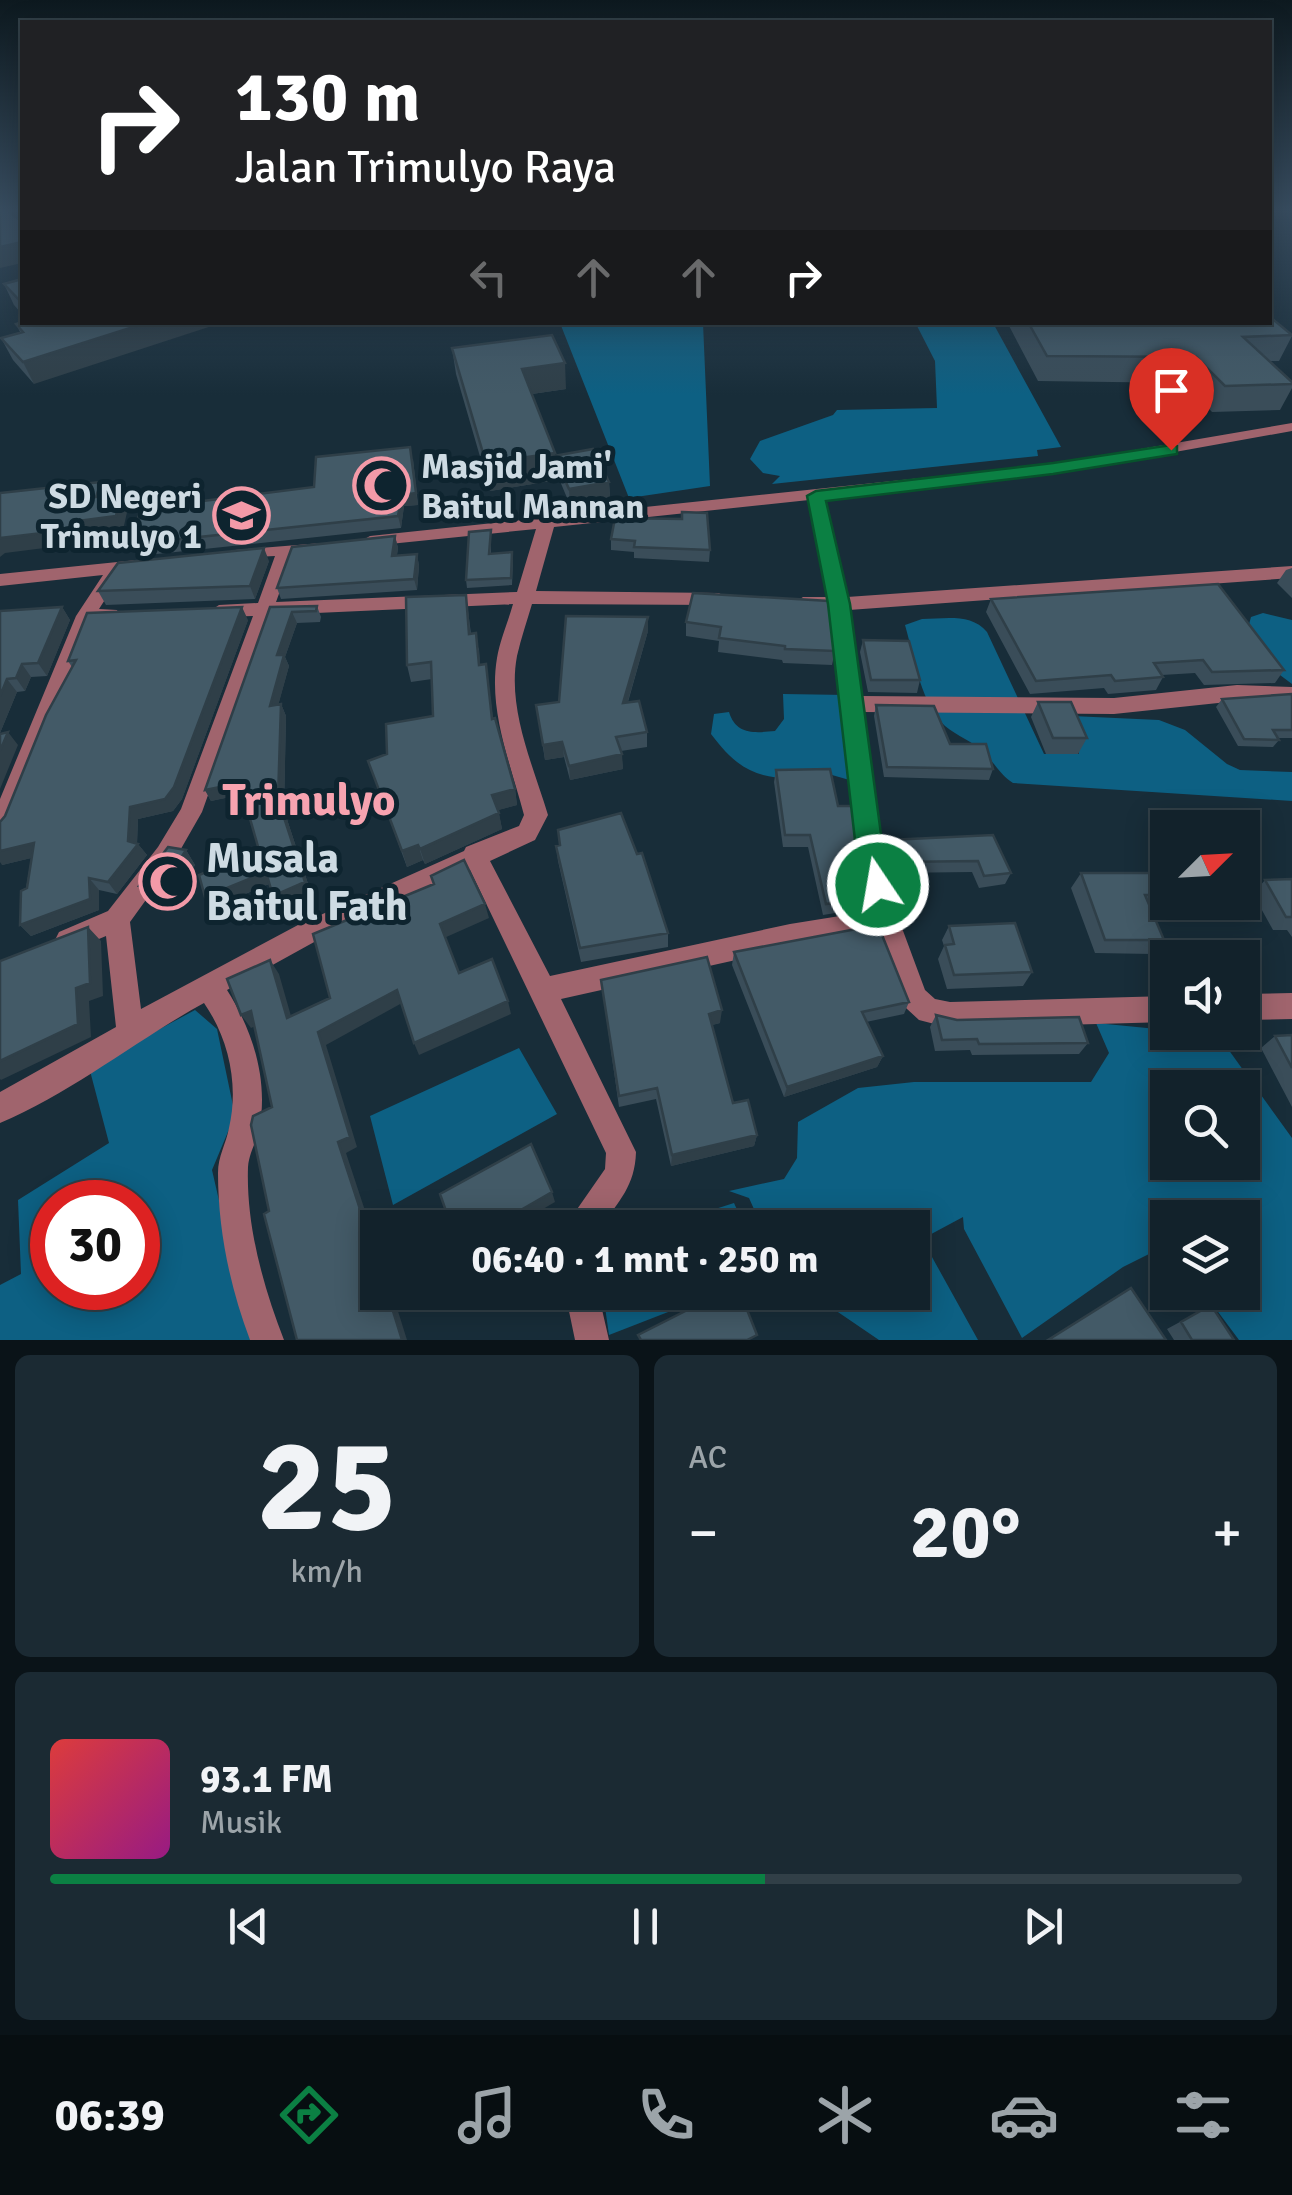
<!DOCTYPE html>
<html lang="id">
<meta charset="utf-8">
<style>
:root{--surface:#12222b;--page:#1b2a33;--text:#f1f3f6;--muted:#9ca4a9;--line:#313f47;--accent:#0b8043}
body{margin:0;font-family:Signika,sans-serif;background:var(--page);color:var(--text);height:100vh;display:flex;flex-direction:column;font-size:38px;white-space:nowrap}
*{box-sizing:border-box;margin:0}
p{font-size:32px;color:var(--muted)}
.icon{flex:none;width:55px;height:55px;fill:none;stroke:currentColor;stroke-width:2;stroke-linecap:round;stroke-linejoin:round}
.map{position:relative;height:1340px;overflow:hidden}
.side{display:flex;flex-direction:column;gap:15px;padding:15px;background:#0a1318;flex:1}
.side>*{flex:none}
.banner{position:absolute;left:20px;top:20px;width:1252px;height:305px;border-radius:0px;box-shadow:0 5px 25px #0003,0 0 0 2px var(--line);background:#202124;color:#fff;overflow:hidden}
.needle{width:65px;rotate:66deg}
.tools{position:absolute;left:1150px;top:810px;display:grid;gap:20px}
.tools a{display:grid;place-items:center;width:110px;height:110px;border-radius:0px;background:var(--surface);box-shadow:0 5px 25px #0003,0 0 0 2px var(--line);font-size:50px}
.speed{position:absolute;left:30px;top:1180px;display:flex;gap:20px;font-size:50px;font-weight:700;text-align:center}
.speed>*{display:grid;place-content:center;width:130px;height:130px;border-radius:50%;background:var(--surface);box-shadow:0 5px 25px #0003,0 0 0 2px var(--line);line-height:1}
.speed .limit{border:15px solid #d22;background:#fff;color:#111}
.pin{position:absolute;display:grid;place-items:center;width:85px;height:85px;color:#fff;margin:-102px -42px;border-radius:50% 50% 50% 0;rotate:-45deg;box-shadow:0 0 10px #0007}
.pin .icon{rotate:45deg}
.me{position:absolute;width:110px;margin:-55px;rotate:348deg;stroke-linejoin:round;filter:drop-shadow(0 0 8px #0008)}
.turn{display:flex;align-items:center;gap:35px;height:210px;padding:0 50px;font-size:45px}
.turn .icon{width:130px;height:130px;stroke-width:2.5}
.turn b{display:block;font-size:70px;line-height:85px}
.lanes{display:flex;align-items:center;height:95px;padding:0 50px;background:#0003;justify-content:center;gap:50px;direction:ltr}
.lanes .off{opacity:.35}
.big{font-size:75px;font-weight:700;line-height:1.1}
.side .tile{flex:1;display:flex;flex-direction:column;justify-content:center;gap:15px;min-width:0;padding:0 35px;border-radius:15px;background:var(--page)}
.side .dial{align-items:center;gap:0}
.dial b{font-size:130px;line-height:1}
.song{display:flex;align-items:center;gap:30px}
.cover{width:120px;height:120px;border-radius:15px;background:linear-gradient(135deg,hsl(0 70% 55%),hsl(310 70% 35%))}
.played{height:10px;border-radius:5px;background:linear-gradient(90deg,var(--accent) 60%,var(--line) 60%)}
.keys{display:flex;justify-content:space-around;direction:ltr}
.heat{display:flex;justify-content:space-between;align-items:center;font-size:55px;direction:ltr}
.side .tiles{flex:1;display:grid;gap:15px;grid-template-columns:1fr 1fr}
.tile:last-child{grid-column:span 2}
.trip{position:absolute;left:360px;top:1210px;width:570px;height:100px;border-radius:0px;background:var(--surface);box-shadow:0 5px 25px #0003,0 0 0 2px var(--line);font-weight:700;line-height:100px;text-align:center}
.menu{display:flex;height:160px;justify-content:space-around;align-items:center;background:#070e11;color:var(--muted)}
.menu .icon{width:70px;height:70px}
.menu .active{color:var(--accent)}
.menu b{font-size:45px;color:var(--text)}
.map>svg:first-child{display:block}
.water{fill:#0d6083;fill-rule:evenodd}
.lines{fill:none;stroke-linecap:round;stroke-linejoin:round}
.street{fill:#a0646d;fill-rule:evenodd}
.wall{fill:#3a4d59}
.shaded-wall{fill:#2f3f48}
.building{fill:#435a67;stroke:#2f3f48;stroke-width:2.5}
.route{fill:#0b8043;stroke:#07532c;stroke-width:2.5}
.labels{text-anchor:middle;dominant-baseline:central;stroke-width:10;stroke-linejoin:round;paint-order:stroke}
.poi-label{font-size:35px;font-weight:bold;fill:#cedbe3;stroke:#0e242f;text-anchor:start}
.near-poi-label{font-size:42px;font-weight:bold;fill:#cedbe3;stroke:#0e242f;text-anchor:start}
.district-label{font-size:45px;font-weight:bold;fill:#f7a3b0;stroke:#0e242f}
</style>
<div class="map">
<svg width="1292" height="1340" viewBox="0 0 1292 1340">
<rect width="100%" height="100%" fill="#182d39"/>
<path class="water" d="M915 322 993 323 1061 447 1037 450 1038 456 772 484 780 476 763 473 750 459 760 441 833 415 837 410 937 408 935 361Z
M560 323H703L710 486 629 498Z
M1263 613 1292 620V684L1276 672 1248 628 1251 617Z
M922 619C945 619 971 613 987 632L1044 754H1079L1072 716 1159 720 1185 730 1227 764 1240 770 1292 772V801L1013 783C999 774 993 760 980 749 968 739 951 733 941 722 919 696 914 656 905 625Z
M783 694 847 695 853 781 811 769 802 778C758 780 738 770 711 734L714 714 729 712C736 735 754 733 775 731L784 719Z
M195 1010 217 1029 235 1115 212 1170 251 1340H0V1285L21 1274 18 1200 109 1143 89 1067ZM52 1202H138V1288H52Z
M1096 1023 1218 1035 1292 1138V1340H1239L1204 1293 1242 1292V1218H1168L1167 1245 1123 1267 1022 1338 964 1229 963 1217 922 1239 978 1340H879L810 1293 912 1292V1228L762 1227 749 1198 729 1191 784 1179 797 1158 798 1122 858 1088 914 1082H1091L1109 1053ZM1168 1088H1242V1162H1168Z
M519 1048 557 1114 393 1205 370 1116Z
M734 1203 745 1227H659Z
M603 1293V1292L717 1293 609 1335Z"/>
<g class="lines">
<path class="street" d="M1292 423V431L1053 474 825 498 847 597 1292 566V578L849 610 861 696 1114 698 1237 685 1292 687V699L1288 701H1237L1114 714 863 712 881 849 899 920 925 990 935 999 950 1002 1168 996V1022L950 1028 919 1020 906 1008 878 933 790 948 561 999 636 1152C635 1186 619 1201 600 1228H564L605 1169 606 1153 470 870 316 941 227 990C253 1031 269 1081 259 1130 256 1143 249 1153 248 1167 246 1225 263 1286 284 1340H250C230 1287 218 1230 218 1173 218 1156 226 1144 229 1128 239 1085 229 1039 204 1003 135 1041 73 1092 0 1123V1092L116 1027 106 936 68 952 59 948 55 940 59 932 108 911 158 847 181 809 253 616 219 617 210 611 219 605 258 603 275 556 235 558 232 554 235 550 322 543 325 547 322 551 293 555 276 602 517 592 536 529 370 546 361 541 370 536 1053 464ZM809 500 828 597H803L794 603 803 609 830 610 857 849 871 911 790 924 550 976 490 861 535 840 548 815C533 765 507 709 517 656 521 638 527 621 532 604L719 605 728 599 719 593 536 591 554 527ZM513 604C508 622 500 640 497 658 488 711 511 765 524 815L519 826 466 847 464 851 298 925 141 1009 130 922 174 861 202 812 272 615Z
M137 560 146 566 143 570 122 573 99 609 117 610 119 615 117 620 92 622 12 827 8 834 0 837V799L76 616 103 575 0 586V574Z
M1292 993V1019L1242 1020V994Z
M565 1292H598L609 1340H575Z"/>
</g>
<path class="wall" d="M22 279V314L14 305 4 284Z
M22 322 34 384 13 360 1 338 20 332 16 324Z
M1007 322H1270L1292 336 1279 361H1269L1292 382V388L1280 410 1212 412 1185 383 1038 381Z
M452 348 566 389 532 394 555 456 609 482 610 497 570 505 557 474V480L490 491 456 374Z
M413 459 418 505 404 506 401 528 138 556 132 544 314 487Z
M615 518 710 550 709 562 634 558V552L611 550V539Z
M491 530V554L513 560 512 585 467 588 466 580Z
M395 536 398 548 397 555 417 554 419 566 417 590 281 599 277 588Z
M269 561 255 599 106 605 98 591Z
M1292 568V598L1277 583 1286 570Z
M693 593 835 651 832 665 783 663 782 660 718 652 719 641 686 636V622Z
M466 595 471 634 479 649 480 665 486 664 493 719 515 789 517 805 498 810 502 829 425 864 423 860 407 867 368 761 387 754 433 716 432 679 411 682 407 665Z
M991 599 1284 670 1275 683 1204 685 1195 673 1162 675 1163 677 1156 690 1108 694 1104 688 1030 694 986 612Z
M317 606 321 617 320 622 297 623 285 657 289 666 278 705 281 704 286 716 284 810 311 893 278 906 269 884 212 908 205 897 259 850 249 816 234 819 229 797 211 801 205 790 270 607Z
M62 607 70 620 47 676 31 677 25 691 17 692 0 733V611Z
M248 620 182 799 173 811 138 819 137 843 147 855 117 894 99 890V910L31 936 20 925 31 858 2 865 5 816 72 667 68 661Z
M648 631 628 702 647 732V747L621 751 623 769 570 780 564 757 545 760 536 705 559 702Z
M863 640 920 680 917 693 868 692 860 652Z
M1292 694V738H1278L1279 740 1273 747 1238 746 1216 707 1222 699Z
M1038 702 1087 738 1078 754H1046L1031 717Z
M876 705 950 744 993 769 989 780 884 777 874 716Z
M776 770 838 806 870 897 866 908 823 915 808 847H783L774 782Z
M993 835 1011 873 1005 884 979 888 972 872 891 873 885 851 889 840Z
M560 845 668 933V947L581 962 558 861 556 846Z
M186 850 195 865 171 905 150 901 139 886Z
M1081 873H1168V902H1208L1203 909H1151L1164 940 1152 954 1095 953 1071 888Z
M1292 879V937L1287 930H1273L1253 894 1265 880Z
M949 926 1032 972 1023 986 947 989 938 959 944 946 942 940Z
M734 952 909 1002 904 1014 866 1022 883 1056 877 1067 784 1097 732 965Z
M601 980 720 1023 712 1025 733 1103 757 1135 754 1146 671 1166 656 1099 619 1107Z
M936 1015 957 1020 1088 1043 1079 1054 972 1055 970 1050 935 1051 930 1027Z
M1292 1035V1107L1261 1048 1275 1036Z
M1211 1305 1234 1340H1174L1167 1329Z"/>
<path class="shaded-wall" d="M16 208H22V226L7 210Z
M22 242V263L0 268V247Z
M149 322H224L34 384 23 362Z
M565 363 566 389 525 395 522 369Z
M410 447 418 505 404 506 401 528 398 516Z
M555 453 557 480 490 491 486 463Z
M101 482 109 497H96Z
M609 482 610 497 570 505 569 489Z
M121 493 128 508 123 530 79 537 76 544 5 553 0 557V538L71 522Z
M395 536 398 548 395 567 392 556Z
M264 548 269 561 255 599 250 586Z
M417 554 419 566 417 590 414 579Z
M62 607 70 620 47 676 38 663Z
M242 607 248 620 182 799 173 811 138 819 137 845 138 844 147 855 117 894 108 882 128 841 130 807Z
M292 612 297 623 285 657 289 666 275 717 270 706 277 655Z
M648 617V631L623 718V703Z
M22 664 31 677 25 691 16 678Z
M7 679 17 692 0 733V696Z
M281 704 286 716 284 810 311 893 278 906 273 896 278 799Z
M8 732 18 745 0 789V751Z
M562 742 564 757 545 760 543 745Z
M622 754 623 769 570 780 569 766Z
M230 785 236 796 211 801 205 790Z
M515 789 517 805 495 811 492 795Z
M246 805 252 816 234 819 228 808Z
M499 813 502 829 425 864 420 849Z
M34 843 44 855 2 865 0 862V851Z
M418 845 423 860 407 867 402 851Z
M186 850 195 865 171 905 160 891Z
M266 872 271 883 212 908 205 897Z
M89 878 99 890V910L31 936 20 925Z
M485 904 489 918 444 938 440 924Z
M88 927 101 941 103 996 89 1001 91 1037 1 1080 0 1079V1061L76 988Z
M270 960 279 974 295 1030 287 1018Z
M397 990 402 1003 326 1045 357 1147 346 1153 378 1250V1264L338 1142 318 1032Z
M508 1001 511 1014 419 1055 414 1043Z
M722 1010 720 1023 708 1026 709 1014Z
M251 1011 260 1024 251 1028 241 1015Z
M883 1056 877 1067 784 1097 787 1087Z
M757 1135 754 1146 671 1166 672 1155Z
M552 1192 555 1202 510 1228H490Z
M387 1292H392L407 1340H402Z"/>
<path class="building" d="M0 208H16L7 210 22 222V242L0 247Z
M22 279V303L4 284Z
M1270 317 1292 335 1243 337 1292 382V384L1225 386 1196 357 1047 356 1028 322H1270Z
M22 322H149L23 362 1 338 23 332 16 324Z
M552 335 565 363 522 369 555 453 486 463 452 348Z
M410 447 416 493 402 495 398 516 132 544 140 509 314 487 316 457Z
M593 449 609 482 569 489 554 456Z
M101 482 96 497 121 493 116 516 71 522 68 530 0 538V493Z
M682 512 707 513 710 550 634 547 635 541 611 539 615 518 682 519Z
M491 530 489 554 512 552 511 578 466 580 469 532Z
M395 536 392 556 417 554 414 579 277 588 292 547Z
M264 548 250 586 98 591 118 563Z
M1218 584 1284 670 1212 672 1203 660 1154 663 1163 677 1115 681 1111 675 1036 681 991 599Z
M693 593 829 601 835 651 785 649V646L719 638 721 627 686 622Z
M466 595 469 634 476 633 479 665 486 664 492 719 495 718 515 789 492 795 499 813 420 849 418 845 402 851 368 761 387 754 386 724 433 716 431 662 407 665 406 597Z
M317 606 316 611 292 612 277 655H284L270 706 281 704 278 799 305 882 273 896 266 872 205 897 199 875 259 850 246 805 228 808 230 785 205 790 270 607Z
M62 607 38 663 22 664 16 678 7 679 0 696V611Z
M242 607 174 787 165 799 130 807 128 841 138 844 108 882 89 878 90 899 20 925 21 891 27 888 34 843 0 851V822L5 816 46 715 76 660 68 661 87 613Z
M566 616 648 617 623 703 639 701 647 732 616 737 622 754 569 766 562 742 543 745 536 705 559 702Z
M863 640 909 641 920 680H871Z
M1292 694V730H1273L1279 740 1244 739 1222 699Z
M1038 702H1071L1087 738H1053Z
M876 705 934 706 950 744H986L993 769 887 767Z
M8 732 0 751V734Z
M830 769 838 806H853L870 897 826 904 810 835H785L776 770Z
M621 813 637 854 642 853 668 933 580 948 556 846 560 845 558 830Z
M993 835 1011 873 984 876 978 861 895 862 889 840Z
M168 847 186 850 160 891 139 886Z
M464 860 485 904 440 924 459 973 492 959 508 1001 414 1043 397 990 318 1032 350 1137 338 1142 378 1264V1292H387L402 1340H297L264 1214 269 1211 251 1125 253 1116 272 1107 251 1011 241 1015 227 979 270 960 287 1018 330 998 313 934 434 884 431 876Z
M1081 873H1168V895H1145L1164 940H1105Z
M1292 879V917H1286L1265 880Z
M1015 923 1032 972 954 975 945 945 954 944 949 926Z
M878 925 909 1002 862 1012 883 1056 787 1087 734 952Z
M88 927 90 983 76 988 78 1024 0 1061V961Z
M707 957 722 1010 709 1014 733 1103 748 1100 757 1135 672 1155 657 1088 619 1096 601 980Z
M936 1015 957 1020 1079 1017 1088 1043 979 1044 977 1039 942 1040Z
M1292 1035V1068L1275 1036Z
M531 1144 552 1192 490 1228H452L440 1194Z
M1131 1288 1166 1340H1048Z
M723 1292H740L757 1335 747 1340H641L638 1335Z
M1211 1305 1234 1340H1192L1181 1322Z"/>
<linearGradient id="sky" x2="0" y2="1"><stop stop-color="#0d191f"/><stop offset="0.53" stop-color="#374c5f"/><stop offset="1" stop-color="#374c5f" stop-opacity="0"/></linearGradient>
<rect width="1292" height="395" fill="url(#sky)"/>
<path class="route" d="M1171 445 1177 446V454L1053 474 826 501 850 604 883 849 892 885 888 893 878 897 868 893 856 849 828 604 807 496 816 491 1053 463Z"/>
<defs>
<symbol id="mosque-ring" viewBox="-11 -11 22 22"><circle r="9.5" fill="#0e242f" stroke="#f39aa8" stroke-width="1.5"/><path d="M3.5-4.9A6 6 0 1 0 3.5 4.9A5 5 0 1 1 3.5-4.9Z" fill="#f39aa8"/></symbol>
<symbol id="school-ring" viewBox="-11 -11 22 22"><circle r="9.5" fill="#0e242f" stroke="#f39aa8" stroke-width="1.5"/><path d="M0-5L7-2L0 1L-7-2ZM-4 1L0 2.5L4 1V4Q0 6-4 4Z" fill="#f39aa8"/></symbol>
</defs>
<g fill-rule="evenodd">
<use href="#mosque-ring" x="350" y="454" width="63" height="63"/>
<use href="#school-ring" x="210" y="484" width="63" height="63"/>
<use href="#mosque-ring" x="136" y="850" width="63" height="63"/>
</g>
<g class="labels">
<g class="poi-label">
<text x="421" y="466">Masjid Jami'<tspan x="421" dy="40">Baitul Mannan</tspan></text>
<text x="202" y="496" text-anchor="end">SD Negeri<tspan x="202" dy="40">Trimulyo 1</tspan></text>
</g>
<g class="near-poi-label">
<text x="206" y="858">Musala<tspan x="206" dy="48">Baitul Fath</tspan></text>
</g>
<g class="district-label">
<text x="309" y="800">Trimulyo</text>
</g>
</g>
</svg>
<div class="tools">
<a><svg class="needle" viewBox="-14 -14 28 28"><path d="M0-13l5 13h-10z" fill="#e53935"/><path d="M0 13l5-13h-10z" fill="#9ca4a9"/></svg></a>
<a><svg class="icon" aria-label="sound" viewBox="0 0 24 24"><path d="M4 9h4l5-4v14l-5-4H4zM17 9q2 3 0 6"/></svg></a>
<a><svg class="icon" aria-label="search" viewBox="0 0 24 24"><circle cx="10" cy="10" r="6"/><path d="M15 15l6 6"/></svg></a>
<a><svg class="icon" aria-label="layers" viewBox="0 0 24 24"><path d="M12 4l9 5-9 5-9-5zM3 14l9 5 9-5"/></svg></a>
</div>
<div class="speed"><div class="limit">30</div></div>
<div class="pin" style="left:1171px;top:450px;background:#d93025"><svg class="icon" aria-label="arrive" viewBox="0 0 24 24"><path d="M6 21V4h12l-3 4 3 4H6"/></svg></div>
<svg class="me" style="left:878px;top:885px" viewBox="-20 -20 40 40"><circle r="17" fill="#0b8043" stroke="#fff" stroke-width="3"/><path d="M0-11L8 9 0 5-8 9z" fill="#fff"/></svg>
<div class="trip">06:40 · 1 mnt · 250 m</div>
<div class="banner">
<div class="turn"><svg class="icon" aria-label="right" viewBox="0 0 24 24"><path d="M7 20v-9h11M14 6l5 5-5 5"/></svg><div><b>130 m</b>Jalan Trimulyo Raya</div></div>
<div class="lanes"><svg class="icon off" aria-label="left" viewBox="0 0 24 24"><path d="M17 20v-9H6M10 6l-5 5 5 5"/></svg><svg class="icon off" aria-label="ahead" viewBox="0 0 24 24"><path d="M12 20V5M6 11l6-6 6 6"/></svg><svg class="icon off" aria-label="ahead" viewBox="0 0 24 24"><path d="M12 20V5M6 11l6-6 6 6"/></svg><svg class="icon" aria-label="right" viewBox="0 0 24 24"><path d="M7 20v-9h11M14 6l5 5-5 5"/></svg></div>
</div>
</div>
<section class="side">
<div class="tiles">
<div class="tile dial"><b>25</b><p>km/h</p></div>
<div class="tile"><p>AC</p>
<div class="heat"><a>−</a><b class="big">20°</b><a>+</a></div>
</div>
<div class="tile">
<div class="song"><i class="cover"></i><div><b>93.1 FM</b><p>Musik</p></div></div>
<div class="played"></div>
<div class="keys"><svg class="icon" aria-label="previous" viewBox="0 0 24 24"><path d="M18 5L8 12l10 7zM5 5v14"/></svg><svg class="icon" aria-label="pause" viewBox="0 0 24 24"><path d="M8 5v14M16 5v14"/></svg><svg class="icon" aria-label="next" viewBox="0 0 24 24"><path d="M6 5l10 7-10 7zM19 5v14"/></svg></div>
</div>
</div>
</section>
<nav class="menu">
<b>06:39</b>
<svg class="icon active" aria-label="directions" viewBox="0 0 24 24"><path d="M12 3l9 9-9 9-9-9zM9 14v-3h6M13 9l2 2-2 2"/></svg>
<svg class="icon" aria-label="music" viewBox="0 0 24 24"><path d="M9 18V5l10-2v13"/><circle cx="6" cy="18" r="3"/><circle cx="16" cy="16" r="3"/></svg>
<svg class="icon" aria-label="phone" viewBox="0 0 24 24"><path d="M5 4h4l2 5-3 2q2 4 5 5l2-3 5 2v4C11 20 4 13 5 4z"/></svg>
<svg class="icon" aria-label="climate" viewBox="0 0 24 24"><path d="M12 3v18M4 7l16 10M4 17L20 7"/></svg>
<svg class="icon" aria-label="car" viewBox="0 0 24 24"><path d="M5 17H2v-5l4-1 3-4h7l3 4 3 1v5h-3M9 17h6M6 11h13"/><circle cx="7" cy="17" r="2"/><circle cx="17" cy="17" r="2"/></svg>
<svg class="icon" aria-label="filters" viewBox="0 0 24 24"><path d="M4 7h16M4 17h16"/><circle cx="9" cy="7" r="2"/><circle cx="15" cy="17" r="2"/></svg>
</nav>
